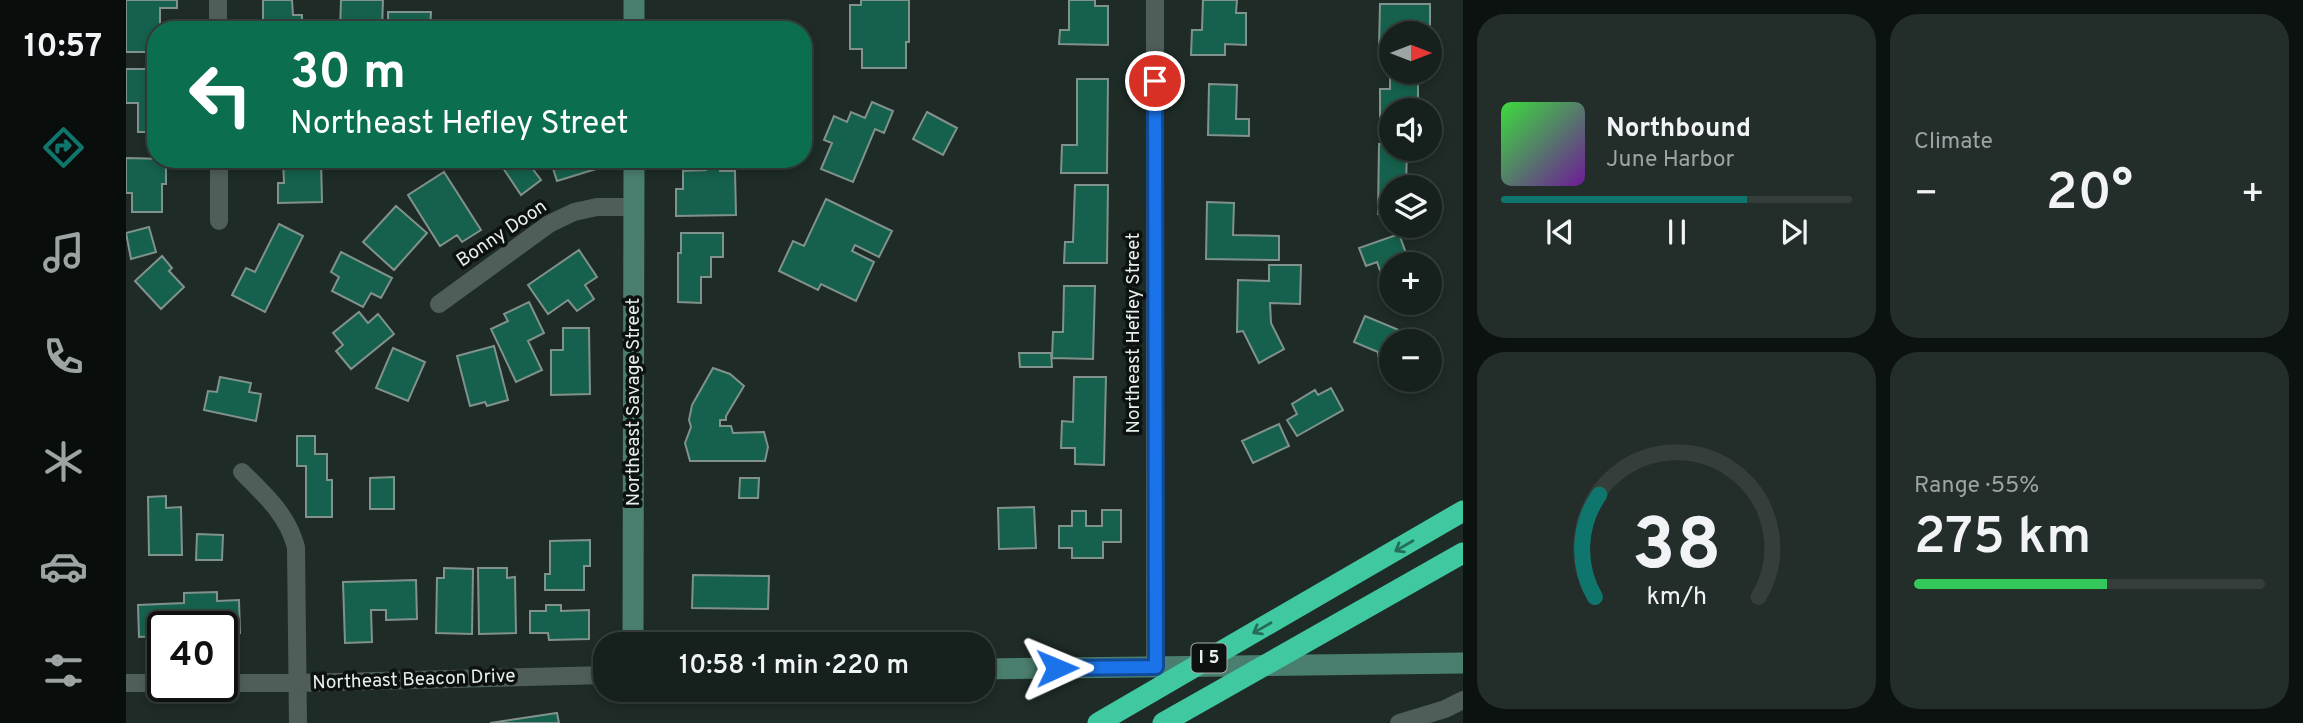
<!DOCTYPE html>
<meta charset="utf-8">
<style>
:root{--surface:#16201d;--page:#232d2a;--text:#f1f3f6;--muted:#9ea3a4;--line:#353e3b;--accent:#0f766e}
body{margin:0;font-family:Overpass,sans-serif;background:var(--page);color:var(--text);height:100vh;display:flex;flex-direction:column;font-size:26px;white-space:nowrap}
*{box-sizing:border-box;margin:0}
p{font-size:23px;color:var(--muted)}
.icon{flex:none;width:38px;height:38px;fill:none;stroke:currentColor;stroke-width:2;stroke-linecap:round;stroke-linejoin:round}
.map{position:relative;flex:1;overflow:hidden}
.panel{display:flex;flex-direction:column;gap:14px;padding:14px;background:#0c1210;width:840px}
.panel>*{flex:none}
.guide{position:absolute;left:21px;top:21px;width:665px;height:147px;border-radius:28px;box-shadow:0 4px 10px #0003,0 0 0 2px var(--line);background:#0b6e4f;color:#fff;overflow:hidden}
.needle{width:46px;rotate:90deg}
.fabs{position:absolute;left:1253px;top:21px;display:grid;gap:14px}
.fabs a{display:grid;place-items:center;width:63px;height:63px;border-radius:50%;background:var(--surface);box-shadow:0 4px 10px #0003,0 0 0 2px var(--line);font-size:35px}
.speed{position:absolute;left:21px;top:611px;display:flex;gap:14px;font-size:35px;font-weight:700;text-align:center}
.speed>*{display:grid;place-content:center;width:91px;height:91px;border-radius:50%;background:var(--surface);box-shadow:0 4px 10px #0003,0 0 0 2px var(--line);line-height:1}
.speed .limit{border:4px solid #111;border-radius:10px;background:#fff;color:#111}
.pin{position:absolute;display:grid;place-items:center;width:60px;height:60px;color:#fff;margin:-30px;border:4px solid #fff;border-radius:50%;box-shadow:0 2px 7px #0007}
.me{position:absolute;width:77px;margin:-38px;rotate:89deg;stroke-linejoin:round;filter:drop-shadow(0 0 5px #0008)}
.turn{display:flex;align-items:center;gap:24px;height:147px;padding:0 28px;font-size:32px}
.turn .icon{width:91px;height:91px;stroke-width:2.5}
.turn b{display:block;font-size:49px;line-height:60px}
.big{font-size:52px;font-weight:600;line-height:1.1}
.panel .card{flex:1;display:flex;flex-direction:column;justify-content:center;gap:10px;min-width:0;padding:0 24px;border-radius:28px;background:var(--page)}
.panel .dial{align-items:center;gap:0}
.dial svg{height:182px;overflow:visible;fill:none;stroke:var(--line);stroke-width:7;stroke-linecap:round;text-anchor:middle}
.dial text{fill:var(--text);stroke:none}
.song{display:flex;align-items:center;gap:21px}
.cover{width:84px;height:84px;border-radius:10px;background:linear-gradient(135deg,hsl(120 70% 55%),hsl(280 70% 35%))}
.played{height:7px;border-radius:4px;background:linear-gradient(90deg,var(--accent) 70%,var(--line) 70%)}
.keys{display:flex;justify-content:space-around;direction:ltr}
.heat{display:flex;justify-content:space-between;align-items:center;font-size:38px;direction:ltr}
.charge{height:10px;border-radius:5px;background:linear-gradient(90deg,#34c759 55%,var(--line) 0)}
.panel .tiles{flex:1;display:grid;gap:14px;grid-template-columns:repeat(2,1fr)}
.trip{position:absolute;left:467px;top:632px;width:402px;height:70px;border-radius:28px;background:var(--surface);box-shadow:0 4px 10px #0003,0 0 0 2px var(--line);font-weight:600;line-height:70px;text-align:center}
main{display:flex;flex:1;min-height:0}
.tabs{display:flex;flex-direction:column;width:126px;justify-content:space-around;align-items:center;background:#090d0c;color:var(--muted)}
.tabs .icon{width:49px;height:49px}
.tabs .active{color:var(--accent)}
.tabs b{font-size:32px;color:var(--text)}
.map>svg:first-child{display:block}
.building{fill:#15614d;stroke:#81918b;stroke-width:2}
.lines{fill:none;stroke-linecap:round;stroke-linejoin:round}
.street{stroke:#4f5e58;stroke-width:18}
.secondary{stroke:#4a7e6e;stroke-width:21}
.highway{stroke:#40c8a1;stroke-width:21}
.oneway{stroke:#266d58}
.route-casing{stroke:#114b97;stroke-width:18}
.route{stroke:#1a73e8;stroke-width:12}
.labels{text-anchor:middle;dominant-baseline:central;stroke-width:7;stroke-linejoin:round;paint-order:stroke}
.shield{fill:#0d1210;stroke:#a5ada9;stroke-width:2}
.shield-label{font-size:18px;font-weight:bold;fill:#e6efeb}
.street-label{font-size:19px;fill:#e6efeb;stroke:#0d1210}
</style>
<main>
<nav class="tabs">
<b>10:57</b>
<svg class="icon active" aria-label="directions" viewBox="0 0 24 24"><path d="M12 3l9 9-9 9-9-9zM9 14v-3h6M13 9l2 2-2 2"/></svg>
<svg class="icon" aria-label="music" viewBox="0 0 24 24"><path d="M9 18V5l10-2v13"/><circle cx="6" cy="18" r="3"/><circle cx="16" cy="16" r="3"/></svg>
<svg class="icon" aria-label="phone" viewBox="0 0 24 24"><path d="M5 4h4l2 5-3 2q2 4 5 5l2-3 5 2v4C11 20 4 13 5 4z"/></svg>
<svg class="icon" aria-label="climate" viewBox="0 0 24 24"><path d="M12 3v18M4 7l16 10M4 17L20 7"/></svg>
<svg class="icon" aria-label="car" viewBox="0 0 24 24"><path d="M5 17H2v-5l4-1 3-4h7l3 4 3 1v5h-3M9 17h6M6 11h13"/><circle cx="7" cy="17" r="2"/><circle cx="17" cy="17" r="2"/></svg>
<svg class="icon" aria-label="filters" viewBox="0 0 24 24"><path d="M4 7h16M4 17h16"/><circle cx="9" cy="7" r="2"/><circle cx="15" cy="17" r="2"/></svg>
</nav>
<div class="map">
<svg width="1337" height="723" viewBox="0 0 1337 723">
<rect width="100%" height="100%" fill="#1e2b27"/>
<path class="building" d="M0 0H51V8H34V30H30V52H0Z
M137 0H166L167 15H176V30H137Z
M215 0H257L256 30H214Z
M735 0H783V42H780V68H736V49H724V5H735Z
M943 0H969V6H982V45L933 44 934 30H943Z
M1077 0H1111L1110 13H1120V45L1099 44V55H1065L1066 30H1076Z
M1254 4H1304V27H1287V33H1265V48H1253Z
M262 12H305L304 30H262Z
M336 23 409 24V30H336Z
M1264 67 1265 72H1292V104H1300V110H1265V130H1254V89H1264Z
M0 69H30V132H12V103H0Z
M951 79H982L981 173H935L936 145H951Z
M1083 84 1111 85 1110 119H1123V136L1082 135Z
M746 102 767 111 758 133 749 129 727 182 695 169 706 143 698 140 708 116 721 122 725 112 739 118Z
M801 112 831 128 817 155 787 139Z
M1253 144H1265V149H1281L1280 187H1265V214H1252Z
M0 158 40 159V184H36V212H6V193H0Z
M157 159H195L196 202 152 203V183H158Z
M371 159H418L406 168 415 180 395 195Z
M424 159H467L470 169 431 181Z
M580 164H594V171H609L610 215 550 216V189H557V171L580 170Z
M318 172 355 230 336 242 331 235 314 246 282 195Z
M949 185H982L981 263H938L939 242H947Z
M700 199 766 231 753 257 729 245 726 251 748 262 730 301 695 284 692 290 653 271 667 241 678 246Z
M1081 202 1108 203 1107 235 1153 236V260L1080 259Z
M270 206 301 233 268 270 237 242Z
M153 224 177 236 139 312 106 295 120 268 129 272Z
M23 227 30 252 5 259 0 233Z
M555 233H597V257H585V277H575V303L552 302V253H555Z
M1273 234 1284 264H1265V296H1263L1251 262 1240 266 1233 248Z
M453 250 471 277 459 285 468 299 451 311 442 300 422 314 402 285Z
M215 252 266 278 255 298 245 293 237 307 206 291 213 277 205 272Z
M36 256 46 268 43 271 58 287 35 309 9 281Z
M1143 265H1175L1174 304 1144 303 1145 323 1158 349 1133 363 1117 331 1111 332 1112 280 1143 281Z
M938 286H969L967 359 926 358 927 332H937Z
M403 302 418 333 402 341 416 370 390 382 365 329 382 321 378 314Z
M233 312 242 323 252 314 268 334 225 369 210 351 217 345 207 333Z
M1239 316 1297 340 1296 341H1265V360L1253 355 1252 357V352L1228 342Z
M437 328H463L464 394 425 395V350H437Z
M368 346 382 400 361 406 359 402 344 406 331 356Z
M267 348 299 362 282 401 250 388Z
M893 353H925L926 367H894Z
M587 368 604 374 618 386 600 416V420H594V426H605L607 433 638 432 642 447 639 461H564L559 443 565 427 563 420 566 405Z
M94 377 125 383 123 392 135 394 130 421 78 410 82 391 91 392Z
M948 377H980L978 465 949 464V448H935L936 421 947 422Z
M1205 388 1217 410 1171 436 1161 420 1171 414 1166 404 1189 390 1192 395Z
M1153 424 1163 446 1127 463 1116 441Z
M171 436H189V454H201V480H206V517H180V466H171Z
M268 477V509H244V478Z
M614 478H633L632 498H613Z
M40 496V508L55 507 56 555H23L22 497Z
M908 507 910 548 873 549 872 508Z
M976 510H995V542H977V558H946V548H933V526H946V511H960V526H976Z
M71 534 97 535 96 560H70Z
M464 540V566H458V590H419V574H424V541Z
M318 568 347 569 346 634 310 633 311 578H318Z
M352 568H381V578L389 577 390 633 353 634Z
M567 575 643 576 642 609 566 608Z
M290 580 291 619 260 620V610H245L246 642 219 643 217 582Z
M91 592V601L113 600 114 633 96 634V626H37V636L13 637 12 605 58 603V593Z
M420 605H435V611L463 610V639L423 640 422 633H404V611H420Z
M431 713 433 723H364Z"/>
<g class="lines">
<path class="street" d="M92 0V30
M1029 0V667
M93 159V221
M313 304 423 224 448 212 471 207H508
M116 472C139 495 161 514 170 547L172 723
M0 683H37
M96 683H172L480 675
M1273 723 1319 709 1337 700"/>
<path class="secondary" d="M508 0V30
M507 644 508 159
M858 669 1337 663"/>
<path class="highway" d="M972 723 1337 511
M1037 723 1337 553"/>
</g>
<defs><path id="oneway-shaft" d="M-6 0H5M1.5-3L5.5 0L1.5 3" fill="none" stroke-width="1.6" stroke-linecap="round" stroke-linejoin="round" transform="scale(1.75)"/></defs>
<g class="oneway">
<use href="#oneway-shaft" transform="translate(1278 546) rotate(150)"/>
<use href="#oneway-shaft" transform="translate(1136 628) rotate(150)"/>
</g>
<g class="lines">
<defs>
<path id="route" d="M931 668 1030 667 1029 81"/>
</defs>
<use href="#route" class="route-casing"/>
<use href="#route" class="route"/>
</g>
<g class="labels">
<rect class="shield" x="1065.5" y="643.5" width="35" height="29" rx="5"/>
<g class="shield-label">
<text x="1083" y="658">I 5</text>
</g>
<g class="street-label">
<text transform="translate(376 234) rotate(-34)">Bonny Doon</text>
<text transform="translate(1008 333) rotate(-90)">Northeast Hefley Street</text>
<text transform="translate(508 402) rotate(-90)">Northeast Savage Street</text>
<text transform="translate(288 680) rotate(-2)">Northeast Beacon Drive</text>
</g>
</g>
</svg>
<div class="fabs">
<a><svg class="needle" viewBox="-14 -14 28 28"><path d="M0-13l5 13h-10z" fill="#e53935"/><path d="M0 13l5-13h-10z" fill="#9ea3a4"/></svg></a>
<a><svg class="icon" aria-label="sound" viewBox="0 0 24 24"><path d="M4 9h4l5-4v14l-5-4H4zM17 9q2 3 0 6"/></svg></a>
<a><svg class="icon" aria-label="layers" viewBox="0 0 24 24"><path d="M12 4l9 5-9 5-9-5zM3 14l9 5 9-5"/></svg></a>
<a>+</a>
<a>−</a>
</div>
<div class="speed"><div class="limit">40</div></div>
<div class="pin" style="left:1029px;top:81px;background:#d93025"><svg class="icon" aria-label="arrive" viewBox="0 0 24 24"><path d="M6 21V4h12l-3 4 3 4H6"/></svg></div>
<svg class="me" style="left:931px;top:668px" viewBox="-20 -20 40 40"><path d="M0-17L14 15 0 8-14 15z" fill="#1a73e8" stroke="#fff" stroke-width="4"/></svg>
<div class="trip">10:58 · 1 min · 220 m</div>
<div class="guide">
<div class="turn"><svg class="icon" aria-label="left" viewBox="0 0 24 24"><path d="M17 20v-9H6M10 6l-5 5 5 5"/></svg><div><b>30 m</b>Northeast Hefley Street</div></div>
</div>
</div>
<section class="panel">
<div class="tiles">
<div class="card">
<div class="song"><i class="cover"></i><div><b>Northbound</b><p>June Harbor</p></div></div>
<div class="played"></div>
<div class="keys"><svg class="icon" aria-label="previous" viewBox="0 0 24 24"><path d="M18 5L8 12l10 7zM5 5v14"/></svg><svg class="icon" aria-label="pause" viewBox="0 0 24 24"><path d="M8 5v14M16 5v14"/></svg><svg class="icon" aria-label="next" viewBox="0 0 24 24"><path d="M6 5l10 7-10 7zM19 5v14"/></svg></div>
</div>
<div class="card"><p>Climate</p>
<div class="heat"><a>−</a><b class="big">20°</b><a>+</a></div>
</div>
<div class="card dial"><svg viewBox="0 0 100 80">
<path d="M14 69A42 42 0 1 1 86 69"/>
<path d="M14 69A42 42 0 0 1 16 24" stroke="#0f766e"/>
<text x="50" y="56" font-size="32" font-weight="700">38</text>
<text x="50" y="72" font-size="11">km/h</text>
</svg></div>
<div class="card"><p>Range · 55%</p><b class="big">275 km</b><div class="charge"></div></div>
</div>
</section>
</main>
